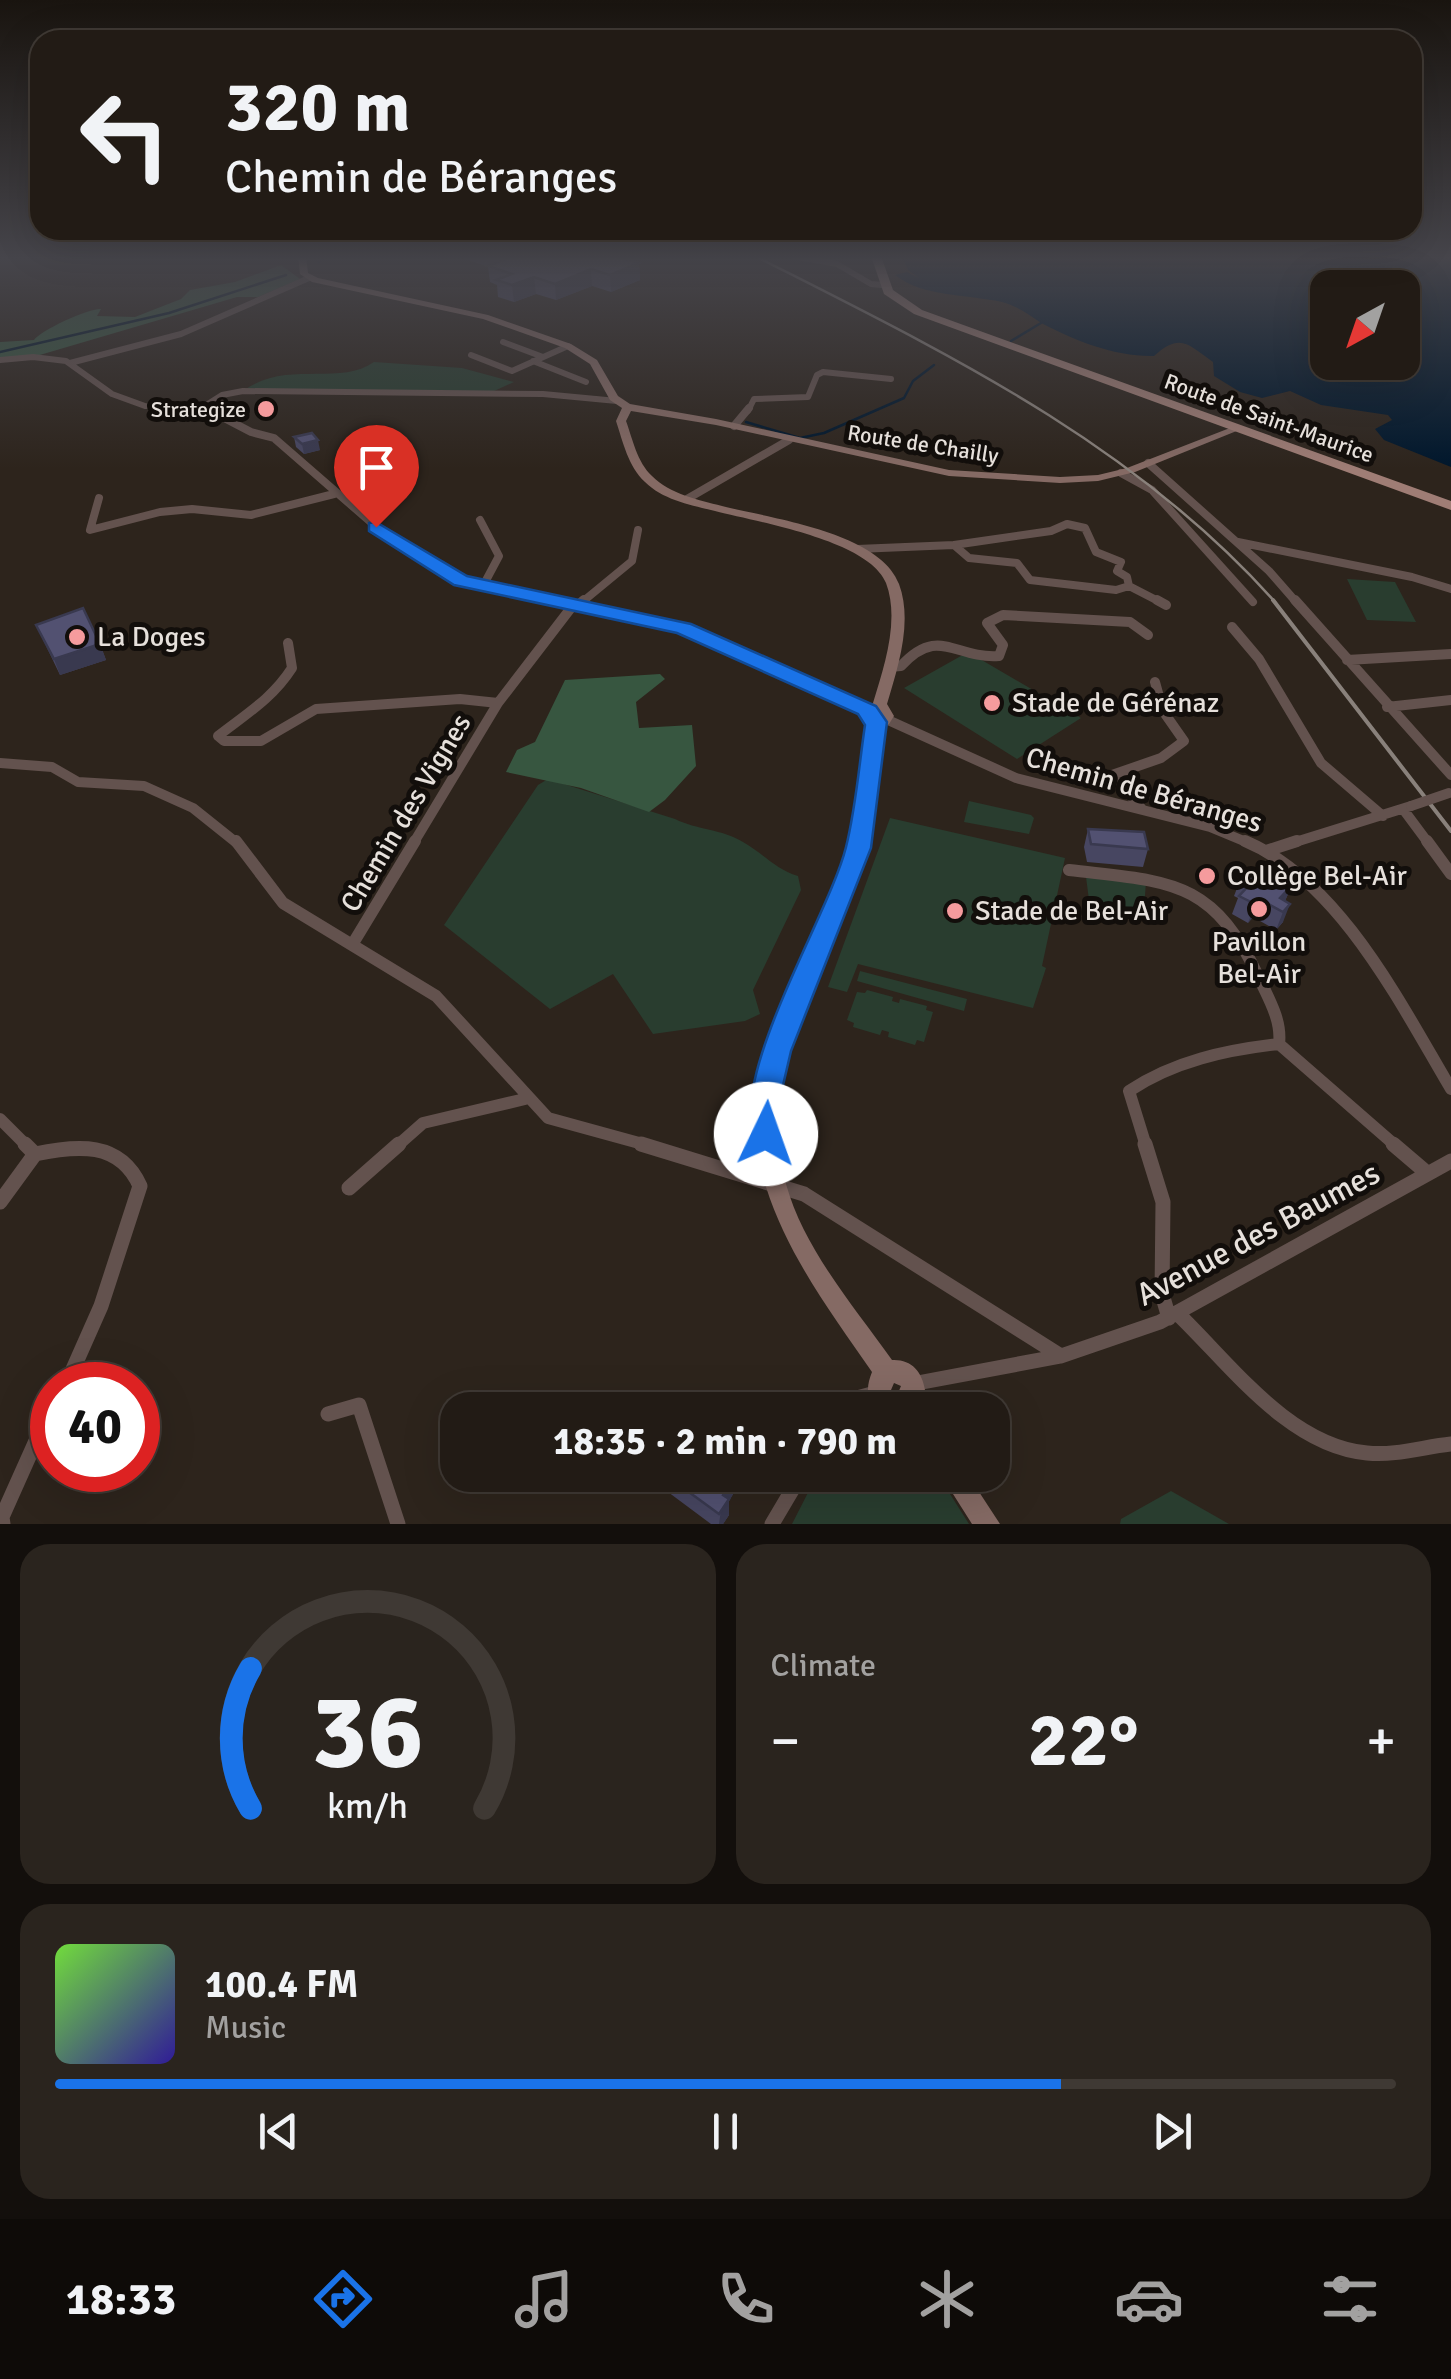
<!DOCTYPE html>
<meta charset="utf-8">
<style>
:root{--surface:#221b15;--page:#2a241e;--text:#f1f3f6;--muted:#a2a1a0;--line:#3f3934;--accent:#1a73e8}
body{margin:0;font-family:Signika,sans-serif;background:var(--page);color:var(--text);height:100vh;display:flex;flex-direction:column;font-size:38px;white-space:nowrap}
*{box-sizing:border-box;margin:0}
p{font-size:32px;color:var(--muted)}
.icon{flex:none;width:55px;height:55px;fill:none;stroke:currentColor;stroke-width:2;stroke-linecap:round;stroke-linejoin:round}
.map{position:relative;height:1524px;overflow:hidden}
.drawer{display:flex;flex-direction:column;gap:20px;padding:20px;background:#130f0c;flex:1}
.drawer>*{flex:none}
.banner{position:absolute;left:30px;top:30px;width:1392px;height:210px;border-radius:30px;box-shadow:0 10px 40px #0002,0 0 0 2px var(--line);background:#221b15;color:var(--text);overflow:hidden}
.needle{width:65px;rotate:220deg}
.controls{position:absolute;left:1310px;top:270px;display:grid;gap:20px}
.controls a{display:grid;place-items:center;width:110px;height:110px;border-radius:20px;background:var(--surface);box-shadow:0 10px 40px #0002,0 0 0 2px var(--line);font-size:50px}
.speed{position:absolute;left:30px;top:1362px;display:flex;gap:20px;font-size:50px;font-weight:700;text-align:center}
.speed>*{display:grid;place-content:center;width:130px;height:130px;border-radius:50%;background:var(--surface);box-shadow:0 10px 40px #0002,0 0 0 2px var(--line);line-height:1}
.speed .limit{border:15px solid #d22;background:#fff;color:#111}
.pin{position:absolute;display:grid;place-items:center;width:85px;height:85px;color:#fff;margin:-102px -42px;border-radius:50% 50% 50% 0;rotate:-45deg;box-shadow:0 0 10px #0007}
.pin .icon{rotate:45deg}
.me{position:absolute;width:110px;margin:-55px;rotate:3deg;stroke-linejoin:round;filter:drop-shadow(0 0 8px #0008)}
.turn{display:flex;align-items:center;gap:35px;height:210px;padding:0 30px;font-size:45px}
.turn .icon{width:130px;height:130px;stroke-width:2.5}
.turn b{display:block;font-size:70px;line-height:85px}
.big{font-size:75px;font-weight:700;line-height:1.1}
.drawer .card{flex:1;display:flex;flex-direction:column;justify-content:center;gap:15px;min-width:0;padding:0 35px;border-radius:30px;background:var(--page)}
.drawer .dial{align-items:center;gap:0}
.dial svg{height:260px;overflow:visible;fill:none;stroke:var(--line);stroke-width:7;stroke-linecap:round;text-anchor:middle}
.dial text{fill:var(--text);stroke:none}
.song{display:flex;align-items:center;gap:30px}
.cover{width:120px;height:120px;border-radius:15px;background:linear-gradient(135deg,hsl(100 70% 55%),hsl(250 70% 35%))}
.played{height:10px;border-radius:5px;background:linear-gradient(90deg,var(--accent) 75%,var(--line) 75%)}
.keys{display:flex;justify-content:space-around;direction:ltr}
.heat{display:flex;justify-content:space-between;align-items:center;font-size:55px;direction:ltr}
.drawer .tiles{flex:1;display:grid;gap:20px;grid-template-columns:1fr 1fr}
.card:last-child{grid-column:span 2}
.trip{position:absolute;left:440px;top:1392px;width:570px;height:100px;border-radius:30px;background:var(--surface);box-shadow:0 10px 40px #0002,0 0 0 2px var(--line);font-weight:700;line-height:100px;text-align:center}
.tabs{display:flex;height:160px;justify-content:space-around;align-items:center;background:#0e0b08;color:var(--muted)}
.tabs .icon{width:70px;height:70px}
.tabs .active{color:var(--accent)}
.tabs b{font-size:45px;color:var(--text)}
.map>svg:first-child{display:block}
.green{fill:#293d2f}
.forest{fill:#375640}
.water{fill:#00172c;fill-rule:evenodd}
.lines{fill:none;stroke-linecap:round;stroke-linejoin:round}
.stream{stroke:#00172c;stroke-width:2.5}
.street-far4{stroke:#63524e;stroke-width:6}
.street-far3{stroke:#63524e;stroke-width:8}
.street-far2{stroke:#63524e;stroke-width:10}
.street-far1{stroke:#63524e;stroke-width:12}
.street{stroke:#63524e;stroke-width:15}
.secondary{fill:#856a64;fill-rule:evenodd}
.primary{fill:#9f7d75;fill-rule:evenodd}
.rail-far1{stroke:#89817b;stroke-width:2.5}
.rail{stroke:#89817b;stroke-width:4}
.street-bridge{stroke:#63524e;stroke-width:10}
.wall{fill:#474661}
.shaded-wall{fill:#39394f}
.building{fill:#525171;stroke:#39394f;stroke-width:2.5}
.route{fill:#1a73e8;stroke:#114b97;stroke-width:2.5}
.poi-dot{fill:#f59b9d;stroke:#120e0b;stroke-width:4}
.labels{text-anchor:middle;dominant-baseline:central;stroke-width:10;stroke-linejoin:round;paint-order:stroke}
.far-poi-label{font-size:22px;fill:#e6e0db;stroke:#120e0b;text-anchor:end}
.far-street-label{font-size:22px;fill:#e6e0db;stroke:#120e0b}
.poi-label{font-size:28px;fill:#e6e0db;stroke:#120e0b;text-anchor:start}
.street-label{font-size:28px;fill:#e6e0db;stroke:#120e0b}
.near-street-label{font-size:32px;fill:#e6e0db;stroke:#120e0b}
</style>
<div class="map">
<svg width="1451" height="1524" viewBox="0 0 1451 1524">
<rect width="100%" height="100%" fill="#2d241c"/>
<path class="green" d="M374 362 462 368 514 382 492 392 243 391C286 359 338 387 374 362Z
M1347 579 1395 582 1416 622 1367 620Z
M968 652 1081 718 1017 759 904 688Z
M548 779 675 819C697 830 722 829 743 842 764 854 775 869 798 876L801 890 753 990 760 1014 745 1021 653 1034 613 974 550 1009 444 925 538 785Z
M969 801 1031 815 1034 818 1029 834 964 822Z
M890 818 1065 858 1042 966 1046 968 1033 1008 858 964 847 992 828 987Z
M1086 877 1146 881 1144 910 1089 900Z
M860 971 967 999 964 1011 857 981Z
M867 990 893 997 892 1001 899 1003 900 999 927 1006 926 1010 933 1012 924 1042 917 1040 915 1045 888 1037 889 1032 882 1030 880 1035 853 1027 854 1023 847 1020 857 992 865 993Z
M817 1475H938L969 1524H792Z
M1171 1491 1229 1524H1120L1121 1519Z"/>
<path class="forest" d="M281 265 300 279 258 297H237L33 357 0 360V342L34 340C41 330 89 308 101 309L97 316 135 317 181 299 190 290 235 282Z
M660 674 665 679 636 702 639 728 692 725 696 766 665 800 649 812 581 788 506 772 517 750 535 742 565 680Z"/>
<path class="water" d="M902 256H1451V467L1384 440 1375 429 1392 420 1388 415 1321 405 1290 391 1262 398 1240 392 1214 376 1213 362C1188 345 1181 332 1154 356 1116 357 1076 341 1043 324 1030 316 1018 306 1002 302 965 294 923 297 895 275L907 272 919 278 908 270ZM1328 288H1402V362H1328Z"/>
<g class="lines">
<path class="stream" d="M318 262 329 256
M1011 341 1041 323
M0 352 169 313 286 275
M746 422 800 438 824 433 904 398 913 381 934 365"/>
<path class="street-far4" d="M792 256 837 264 871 284 883 285
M503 342 543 357
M471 355 512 371 568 346
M0 360 33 357 66 361 112 394 145 406 203 407 210 411
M533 361 586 382
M70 363 181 334 309 278
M203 407 222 395 243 391 543 394 617 401
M748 411 754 399 808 397 817 375 823 372 891 379"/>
<path class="street-far3" d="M205 408 251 432 274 438 381 531 461 581 564 603
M734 426 749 408
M1148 463 1269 571 1297 603
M1121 473 1152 490 1253 602
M99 498 90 530 160 512 192 509 251 515 334 494
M687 499 789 440
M480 520 499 556 483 586
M1067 524 1085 528 1096 552 1121 562 1117 571 1127 577 1129 586 1116 590 1030 580 1017 563 969 558 954 545 1051 531Z
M1238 542 1412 577 1451 589
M857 549 954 545
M1129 586 1162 603
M581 603 632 561 638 530"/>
<path class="street-far2" d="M553 600 684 628 869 711
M1157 600 1166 605
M1295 600 1451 775
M578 605 584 600
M1232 627 1259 659 1321 763 1383 816
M288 643 292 668C272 699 246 714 218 736L224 741H261L316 709 460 699 498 703
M1347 660 1451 654
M889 667 901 666C939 625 954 659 999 656L1003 645 987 623 1003 615 1130 622 1148 635
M1387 707 1451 700
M888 720 1016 778 1210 827 1251 844
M0 763 52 767 78 782 144 786 193 808 238 844
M1142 809 1112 775 1161 758 1184 741 1163 711 1155 682
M1403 809 1429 844
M413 844 498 703 574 604
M1289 844 1411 806"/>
<path class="street-far1" d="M236 841 283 903 436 996 548 1118 650 1146
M1245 841C1340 881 1401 1005 1451 1089
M1427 841 1451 874
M1266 851 1297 841
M1069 870C1168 882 1212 877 1259 978 1269 999 1282 1021 1279 1044
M352 945 415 841
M1279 1044 1396 1146
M0 1119 27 1146
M397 1146 423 1123 525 1099
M1146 1146 1129 1091C1174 1061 1226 1050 1279 1044"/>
<path class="street" d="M25 1144 35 1154
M641 1144 804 1194 1061 1356
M1145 1144 1163 1202 1162 1294 1169 1318
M1393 1144 1427 1173
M349 1188 399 1144
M0 1202 35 1154C77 1145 120 1141 140 1186L101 1306 66 1385
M1178 1314C1230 1364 1289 1446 1367 1453 1395 1456 1423 1447 1451 1444
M912 1384 1061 1356 1160 1322 1451 1161
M841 1410 857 1398 879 1392
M328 1414 359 1405 398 1524
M3 1524 2 1517 52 1405
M772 1524 801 1475"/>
<path class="secondary" d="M298 256H306L308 273 318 278 488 315 571 344 597 360 618 396 630 404 716 419 949 470 1060 477 1098 475 1127 468 1235 426 1244 428 1135 472 1098 481 1060 483 949 476 716 425 631 411 626 421C633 440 637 462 652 476 670 494 698 500 722 506 769 518 880 532 899 584 913 622 898 667 887 704L894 716 889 724 883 727C879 768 878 809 866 849 834 961 751 1060 786 1184 804 1249 853 1305 892 1360 911 1359 922 1371 925 1390L915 1410H877C866 1398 866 1387 872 1372 832 1314 788 1256 766 1187 729 1069 812 961 848 854 862 813 863 768 868 726L862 713 867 706 873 703C884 667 900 620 886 583 869 540 757 522 715 511 691 505 663 500 645 482 628 466 623 442 616 421L622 408 610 400 590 364 565 348 483 319 312 282 300 274ZM894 1383 901 1386 898 1393 891 1390Z
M941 1475H968L1000 1524H972Z"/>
<path class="primary" d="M871 256H881L893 290 922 310 1451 501V510L914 314 884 294Z"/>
<path class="rail-far1" d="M755 256C944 352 1133 442 1276 603"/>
<path class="rail" d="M1273 600 1451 831"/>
<path class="street-bridge" d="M1411 806 1449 793"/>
</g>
<path class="wall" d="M456 256H639V259L633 262 639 263 640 280 611 292 592 286 556 300 536 294 514 302 498 297 497 285 490 282 488 267Z
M294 437 320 450 304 454 296 447Z
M36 625 100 644 106 660 60 675Z
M1088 829 1148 849 1143 867 1087 862 1084 847Z
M1264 877 1292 885 1285 901 1283 922 1276 930 1253 917 1248 923 1232 914 1238 898 1234 896 1241 878Z
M667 1476 752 1477 742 1479 729 1501V1515L723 1524H711L668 1492Z"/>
<path class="shaded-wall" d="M610 256H639V259L611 271Z
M639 263 640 280 611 292 610 275Z
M591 269 592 286 556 300 555 284Z
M534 277 536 294 514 302 512 285Z
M318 440 320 450 304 454 302 444Z
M100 644 106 660 60 675 54 659Z
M1292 885 1284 903 1280 898Z
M1259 899 1253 917 1248 923 1255 904Z
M1290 904 1283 922 1276 930 1283 912Z
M735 1475H753L752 1477 742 1479 729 1501V1515L723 1524H719L723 1495Z"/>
<path class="building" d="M504 256H614L639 263 610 275 591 269 555 284 534 277 512 285 496 280 512 274 488 266 509 258Z
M312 433 318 440 302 444 294 437Z
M83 608 100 644 54 659 36 625Z
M1088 829 1144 832 1148 849 1091 844Z
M1249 869 1264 877 1269 873 1292 885 1280 898 1290 904 1283 912 1259 899 1255 904 1239 896 1251 883 1241 878Z
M668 1475H735L723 1495 729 1499 719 1514 667 1476Z"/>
<linearGradient id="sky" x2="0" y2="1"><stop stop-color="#19140f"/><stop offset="0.55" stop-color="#46454b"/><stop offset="1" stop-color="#46454b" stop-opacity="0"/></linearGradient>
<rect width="1451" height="469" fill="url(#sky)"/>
<path class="route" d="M376 522 467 576 691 624 876 706 887 722 871 848 791 1051 781 1094V1134L777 1144 766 1148 756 1144C725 1080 829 916 846 847 856 807 859 765 865 725L858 714 677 633 454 585 369 531V523Z"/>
<g class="poi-dot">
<circle cx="266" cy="409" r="10"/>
<circle cx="77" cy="637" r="10"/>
<circle cx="992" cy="703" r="10"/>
<circle cx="1207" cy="876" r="10"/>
<circle cx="1259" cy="909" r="10"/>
<circle cx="955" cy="911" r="10"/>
</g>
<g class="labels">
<g class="far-poi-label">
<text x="246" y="409">Strategize</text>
</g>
<g class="far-street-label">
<text transform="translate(1269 418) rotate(20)">Route de Saint-Maurice</text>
<text transform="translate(923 444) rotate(9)">Route de Chailly</text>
</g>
<g class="poi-label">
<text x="97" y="637">La Doges</text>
<text x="1012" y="703">Stade de Gérénaz</text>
<text x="1227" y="876">Collège Bel-Air</text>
<text x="975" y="911">Stade de Bel-Air</text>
<text x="1259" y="942" text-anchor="middle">Pavillon<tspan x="1259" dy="32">Bel-Air</tspan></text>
</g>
<g class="street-label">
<text transform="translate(1144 790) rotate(16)">Chemin de Béranges</text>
<text transform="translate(406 813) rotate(-59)">Chemin des Vignes</text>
</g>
<g class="near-street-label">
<text transform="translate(1258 1234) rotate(-28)">Avenue des Baumes</text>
</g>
</g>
</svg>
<div class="controls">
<a><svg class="needle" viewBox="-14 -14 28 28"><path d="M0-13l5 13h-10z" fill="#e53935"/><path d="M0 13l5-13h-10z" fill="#a2a1a0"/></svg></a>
</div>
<div class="speed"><div class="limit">40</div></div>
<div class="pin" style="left:376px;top:527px;background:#d93025"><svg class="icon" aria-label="arrive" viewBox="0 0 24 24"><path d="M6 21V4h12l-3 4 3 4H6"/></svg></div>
<svg class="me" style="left:766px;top:1134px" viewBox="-20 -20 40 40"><circle r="19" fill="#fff"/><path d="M0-13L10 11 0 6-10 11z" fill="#1a73e8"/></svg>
<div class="trip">18:35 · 2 min · 790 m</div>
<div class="banner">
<div class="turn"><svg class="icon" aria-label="left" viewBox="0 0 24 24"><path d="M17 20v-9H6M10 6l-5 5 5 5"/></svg><div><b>320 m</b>Chemin de Béranges</div></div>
</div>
</div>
<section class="drawer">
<div class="tiles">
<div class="card dial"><svg viewBox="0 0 100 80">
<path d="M14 69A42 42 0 1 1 86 69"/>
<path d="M14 69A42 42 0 0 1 14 26" stroke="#1a73e8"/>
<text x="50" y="56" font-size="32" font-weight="700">36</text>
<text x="50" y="72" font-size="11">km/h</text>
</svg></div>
<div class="card"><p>Climate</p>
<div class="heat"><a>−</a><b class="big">22°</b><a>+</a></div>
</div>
<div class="card">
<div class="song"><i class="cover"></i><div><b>100.4 FM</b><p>Music</p></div></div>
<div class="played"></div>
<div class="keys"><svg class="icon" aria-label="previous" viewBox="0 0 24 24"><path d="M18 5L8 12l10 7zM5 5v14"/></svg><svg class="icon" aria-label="pause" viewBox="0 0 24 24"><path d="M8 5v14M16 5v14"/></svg><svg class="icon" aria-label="next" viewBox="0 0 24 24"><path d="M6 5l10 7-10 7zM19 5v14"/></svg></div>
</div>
</div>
</section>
<nav class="tabs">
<b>18:33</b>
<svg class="icon active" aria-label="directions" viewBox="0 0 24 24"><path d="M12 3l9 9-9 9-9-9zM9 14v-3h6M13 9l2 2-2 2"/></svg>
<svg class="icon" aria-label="music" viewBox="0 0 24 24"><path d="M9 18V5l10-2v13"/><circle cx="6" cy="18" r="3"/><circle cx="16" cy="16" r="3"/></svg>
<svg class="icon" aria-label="phone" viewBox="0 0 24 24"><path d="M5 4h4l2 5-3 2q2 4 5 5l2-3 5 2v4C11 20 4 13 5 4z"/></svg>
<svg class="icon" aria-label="climate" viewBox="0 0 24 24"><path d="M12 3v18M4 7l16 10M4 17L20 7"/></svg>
<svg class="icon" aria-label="car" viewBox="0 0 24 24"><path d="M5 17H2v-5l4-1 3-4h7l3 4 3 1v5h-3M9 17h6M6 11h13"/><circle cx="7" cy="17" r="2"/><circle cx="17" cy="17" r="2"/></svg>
<svg class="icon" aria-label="filters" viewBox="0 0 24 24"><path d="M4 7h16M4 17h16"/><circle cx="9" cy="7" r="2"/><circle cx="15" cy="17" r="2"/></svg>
</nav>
